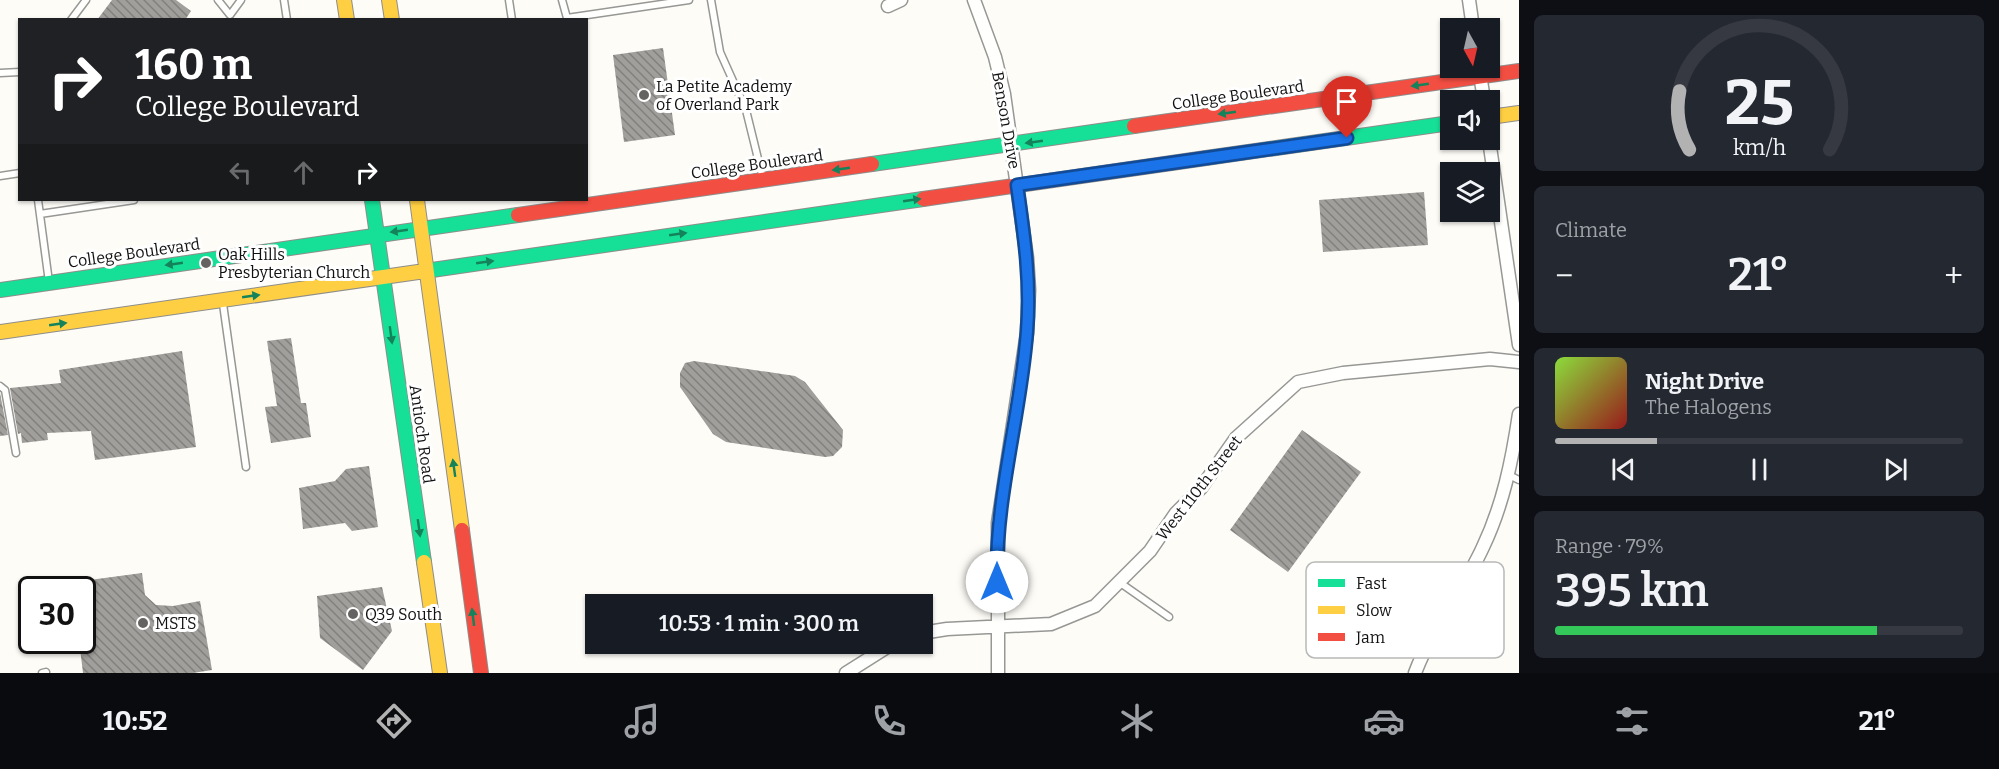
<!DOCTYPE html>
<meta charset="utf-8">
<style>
:root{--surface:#171b24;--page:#242831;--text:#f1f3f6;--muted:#9ea1a6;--line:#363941;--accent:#b2b2b3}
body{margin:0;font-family:Bitter,serif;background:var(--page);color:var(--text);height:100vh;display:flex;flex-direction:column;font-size:22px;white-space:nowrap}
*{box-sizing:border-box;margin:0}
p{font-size:20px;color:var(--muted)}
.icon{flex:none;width:33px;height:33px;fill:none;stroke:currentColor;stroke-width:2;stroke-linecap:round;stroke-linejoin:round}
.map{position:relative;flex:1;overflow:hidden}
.sheet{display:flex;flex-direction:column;gap:15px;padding:15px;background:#0d0f14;width:480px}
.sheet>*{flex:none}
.banner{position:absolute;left:18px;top:18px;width:570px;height:183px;border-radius:0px;box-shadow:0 2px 4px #0004;background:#202124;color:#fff;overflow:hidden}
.needle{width:39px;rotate:172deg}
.controls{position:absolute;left:1440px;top:18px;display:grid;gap:12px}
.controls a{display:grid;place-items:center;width:60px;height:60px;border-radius:0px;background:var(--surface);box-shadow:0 2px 4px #0004;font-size:30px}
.speed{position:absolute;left:18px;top:576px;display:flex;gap:12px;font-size:30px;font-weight:700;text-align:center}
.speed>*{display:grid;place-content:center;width:78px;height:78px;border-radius:50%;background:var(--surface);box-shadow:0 2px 4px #0004;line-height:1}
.speed .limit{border:3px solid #111;border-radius:9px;background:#fff;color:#111}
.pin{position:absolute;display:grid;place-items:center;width:51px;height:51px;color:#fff;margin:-62px -26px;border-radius:50% 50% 50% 0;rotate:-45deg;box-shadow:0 0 6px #0007}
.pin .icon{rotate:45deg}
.me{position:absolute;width:66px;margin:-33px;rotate:0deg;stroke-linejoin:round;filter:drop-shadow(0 0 4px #0008)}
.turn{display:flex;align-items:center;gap:21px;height:126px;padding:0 18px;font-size:27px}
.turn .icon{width:78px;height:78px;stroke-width:2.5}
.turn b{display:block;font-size:42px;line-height:51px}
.lanes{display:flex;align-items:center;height:57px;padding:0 18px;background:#0003;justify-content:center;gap:30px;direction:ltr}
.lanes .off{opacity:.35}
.big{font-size:45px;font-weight:600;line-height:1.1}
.sheet .widget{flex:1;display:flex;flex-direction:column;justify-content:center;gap:9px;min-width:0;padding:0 21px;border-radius:9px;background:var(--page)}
.sheet .dial{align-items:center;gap:0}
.dial svg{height:156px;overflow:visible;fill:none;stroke:var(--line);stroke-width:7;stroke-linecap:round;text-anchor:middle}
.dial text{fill:var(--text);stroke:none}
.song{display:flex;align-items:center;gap:18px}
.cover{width:72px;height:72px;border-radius:9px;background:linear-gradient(135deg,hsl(90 70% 55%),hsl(0 70% 35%))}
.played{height:6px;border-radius:3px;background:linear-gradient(90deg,var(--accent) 25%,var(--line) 25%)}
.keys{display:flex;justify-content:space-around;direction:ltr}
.heat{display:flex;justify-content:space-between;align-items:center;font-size:33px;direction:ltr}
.charge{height:9px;border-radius:4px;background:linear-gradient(90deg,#34c759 79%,var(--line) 0)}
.trip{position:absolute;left:585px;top:594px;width:348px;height:60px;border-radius:0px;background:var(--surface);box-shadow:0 2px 4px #0004;font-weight:600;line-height:60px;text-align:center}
.menu{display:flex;height:96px;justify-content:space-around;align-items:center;background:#090b0e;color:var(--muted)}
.menu .icon{width:42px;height:42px}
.menu .selected{color:var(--accent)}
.menu b{font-size:27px;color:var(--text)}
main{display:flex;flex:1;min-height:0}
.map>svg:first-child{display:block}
.building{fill:url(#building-back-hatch)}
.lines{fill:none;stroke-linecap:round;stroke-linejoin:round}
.lane-casing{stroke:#979795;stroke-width:9}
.street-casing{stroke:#979795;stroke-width:15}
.fast-casing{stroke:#8e8d8b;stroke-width:16}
.slow-casing{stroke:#8e8d8b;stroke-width:16}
.jam-casing{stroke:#8e8d8b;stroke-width:16}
.lane{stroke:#fffffe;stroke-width:6}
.street{stroke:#fffffe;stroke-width:12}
.fast{stroke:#16e098;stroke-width:14}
.slow{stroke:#ffcf43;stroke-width:14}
.jam{stroke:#f24e42;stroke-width:14}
.oneway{fill:#14835b}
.route-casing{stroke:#114b97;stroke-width:15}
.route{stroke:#1a73e8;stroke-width:10}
.poi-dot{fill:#646362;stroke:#fff;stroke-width:2}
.labels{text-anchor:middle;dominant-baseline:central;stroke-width:6;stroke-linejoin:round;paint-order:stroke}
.poi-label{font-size:16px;fill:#111;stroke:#fff;text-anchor:start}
.street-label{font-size:16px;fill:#111;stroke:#fff}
.key{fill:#fff;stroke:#b8b8b8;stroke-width:1.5}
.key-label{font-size:16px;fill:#111}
</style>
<main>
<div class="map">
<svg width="1519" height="673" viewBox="0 0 1519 673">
<defs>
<pattern id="building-back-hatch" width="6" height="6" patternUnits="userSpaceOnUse" patternTransform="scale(1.5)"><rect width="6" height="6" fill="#a19f9c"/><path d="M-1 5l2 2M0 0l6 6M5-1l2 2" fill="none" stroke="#82807e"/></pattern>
</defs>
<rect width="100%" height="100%" fill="#fdfcf7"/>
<path class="building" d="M112 0H176L191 11 185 20H97Z
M663 48 675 135 624 142 613 55Z
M1424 192 1428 245 1323 252 1319 200Z
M291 338 301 403H306L311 437 271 443 265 407 277 406 267 341Z
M182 351 196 447 95 460 91 431 47 433 48 440 22 443 21 433 18 434 10 388 61 383 59 370Z
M694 361 795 376 805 382 843 430 842 447 833 456 825 457 726 442 713 434 680 387V373L685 363Z
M0 393 8 435 0 436Z
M1302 430 1361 472 1288 572 1230 530Z
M369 466 378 527 352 531 345 523 303 529 299 488 335 481 346 469Z
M142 573 145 595 156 605 173 606 200 601 212 670 193 673H83L79 640H82V581Z
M382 587 392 631 363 670 320 638 317 596Z"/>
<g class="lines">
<defs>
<path id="lane" d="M218 0 230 15 241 0
M284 0 287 20
M509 0 512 20
M562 0 567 18 689 0
M711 0 720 52 746 110 763 179
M71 20 86 0
M0 73 20 72
M0 176 20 173
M38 200 49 282
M40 214 134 200
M223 304 246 467
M0 386 5 390 16 453
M1509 475 1519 480
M1119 582 1169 617
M42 673 46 672"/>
<path id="street" d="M974 0 995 57 1004 94 1027 258 1029 290 1027 333 998 523V673
M1469 0 1473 28
M888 6 901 0
M1479 68 1484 100
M1489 140 1519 345
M922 633 947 629 1051 624 1095 606 1150 551 1176 513 1201 488 1236 438 1298 382 1343 373 1490 359 1519 362
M846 673 892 644
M1415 673C1432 628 1463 591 1483 547 1503 505 1512 461 1519 414"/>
<path id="fast" d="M1206 158 1450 123
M872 164 1134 126
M372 200 424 562
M425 271 923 199
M0 290 518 215"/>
<path id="slow" d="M344 0 347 20
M389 0 392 20
M1490 117 1519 113
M417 200 462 530
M0 332 425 271
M424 562 440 673"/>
<path id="jam" d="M1134 126 1519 71
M923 199 1206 158
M518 215 872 164
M462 530 481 673"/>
</defs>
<use href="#lane" class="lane-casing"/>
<use href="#street" class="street-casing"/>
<use href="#fast" class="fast-casing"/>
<use href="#slow" class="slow-casing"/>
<use href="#jam" class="jam-casing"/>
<use href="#lane" class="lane"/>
<use href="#street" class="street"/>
<use href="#fast" class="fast"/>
<use href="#slow" class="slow"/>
<use href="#jam" class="jam"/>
</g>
<defs><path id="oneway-solid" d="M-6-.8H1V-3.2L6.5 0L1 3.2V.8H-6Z" transform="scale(1.5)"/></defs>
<g class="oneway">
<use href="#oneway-solid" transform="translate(1420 85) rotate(172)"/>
<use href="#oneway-solid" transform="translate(1227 113) rotate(172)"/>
<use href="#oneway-solid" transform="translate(1034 142) rotate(172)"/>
<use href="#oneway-solid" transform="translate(841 169) rotate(172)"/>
<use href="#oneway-solid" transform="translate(912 200) rotate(-8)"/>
<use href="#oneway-solid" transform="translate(399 231) rotate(172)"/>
<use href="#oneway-solid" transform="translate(678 234) rotate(-8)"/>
<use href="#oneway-solid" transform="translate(485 262) rotate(-8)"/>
<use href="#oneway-solid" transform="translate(174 264) rotate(172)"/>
<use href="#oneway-solid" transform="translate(251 296) rotate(-8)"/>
<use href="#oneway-solid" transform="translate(58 324) rotate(-8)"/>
<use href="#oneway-solid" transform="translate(391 335) rotate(82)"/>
<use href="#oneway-solid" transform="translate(454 468) rotate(-98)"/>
<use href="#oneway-solid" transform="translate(419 528) rotate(82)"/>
<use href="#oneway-solid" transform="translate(473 617) rotate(-97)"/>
</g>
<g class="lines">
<defs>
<path id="route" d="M997 582C995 496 1021 415 1027 331 1031 281 1024 234 1017 185L1347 138"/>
</defs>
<use href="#route" class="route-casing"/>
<use href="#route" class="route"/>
</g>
<g class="poi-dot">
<circle cx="644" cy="95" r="6"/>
<circle cx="206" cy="263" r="6"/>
<circle cx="353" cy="614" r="6"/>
<circle cx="143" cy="623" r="6"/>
</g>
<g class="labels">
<g class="poi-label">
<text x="656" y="86">La Petite Academy<tspan x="656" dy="18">of Overland Park</tspan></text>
<text x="218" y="254">Oak Hills<tspan x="218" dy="18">Presbyterian Church</tspan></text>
<text x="365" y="614">Q39 South</text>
<text x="155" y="623">MSTS</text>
</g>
<g class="street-label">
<text transform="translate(1238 95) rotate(-8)">College Boulevard</text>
<text transform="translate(1006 120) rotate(80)">Benson Drive</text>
<text transform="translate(757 164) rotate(-8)">College Boulevard</text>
<text transform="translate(134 253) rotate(-8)">College Boulevard</text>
<text transform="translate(422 434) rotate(82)">Antioch Road</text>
<text transform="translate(1199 488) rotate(-52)">West 110th Street</text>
</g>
</g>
<rect x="1306" y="562" width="198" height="96" rx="9" class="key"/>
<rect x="1318" y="579" width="27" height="8" fill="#16e098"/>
<rect x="1318" y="606" width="27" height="8" fill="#ffcf43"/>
<rect x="1318" y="633" width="27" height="8" fill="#f24e42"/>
<g class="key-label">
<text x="1356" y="589">Fast</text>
<text x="1356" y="616">Slow</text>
<text x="1356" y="643">Jam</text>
</g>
</svg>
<div class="controls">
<a><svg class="needle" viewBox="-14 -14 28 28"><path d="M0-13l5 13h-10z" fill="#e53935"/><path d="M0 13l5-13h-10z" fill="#9ea1a6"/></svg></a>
<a><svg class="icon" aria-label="sound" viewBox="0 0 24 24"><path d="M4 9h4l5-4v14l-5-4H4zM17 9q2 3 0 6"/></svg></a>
<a><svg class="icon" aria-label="layers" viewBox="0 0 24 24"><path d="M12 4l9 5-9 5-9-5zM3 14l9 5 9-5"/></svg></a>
</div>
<div class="speed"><div class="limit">30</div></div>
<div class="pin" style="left:1347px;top:138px;background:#d93025"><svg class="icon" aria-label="arrive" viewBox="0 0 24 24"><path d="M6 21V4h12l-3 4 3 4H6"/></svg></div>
<svg class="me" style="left:997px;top:582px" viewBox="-20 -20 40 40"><circle r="19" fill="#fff"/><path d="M0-13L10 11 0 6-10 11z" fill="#1a73e8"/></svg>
<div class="trip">10:53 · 1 min · 300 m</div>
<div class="banner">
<div class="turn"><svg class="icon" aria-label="right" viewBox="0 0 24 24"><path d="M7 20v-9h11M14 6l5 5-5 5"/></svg><div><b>160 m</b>College Boulevard</div></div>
<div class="lanes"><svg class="icon off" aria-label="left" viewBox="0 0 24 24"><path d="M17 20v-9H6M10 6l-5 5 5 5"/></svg><svg class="icon off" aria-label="ahead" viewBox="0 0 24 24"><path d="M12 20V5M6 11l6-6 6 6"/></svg><svg class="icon" aria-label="right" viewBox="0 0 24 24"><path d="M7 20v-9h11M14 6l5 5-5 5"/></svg></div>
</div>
</div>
<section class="sheet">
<div class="widget dial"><svg viewBox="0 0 100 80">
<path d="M14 69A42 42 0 1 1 86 69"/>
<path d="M14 69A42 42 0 0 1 9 39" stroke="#b2b2b3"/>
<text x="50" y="56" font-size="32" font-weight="700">25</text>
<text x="50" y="72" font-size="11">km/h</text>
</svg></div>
<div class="widget"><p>Climate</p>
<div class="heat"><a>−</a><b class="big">21°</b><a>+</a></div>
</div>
<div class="widget">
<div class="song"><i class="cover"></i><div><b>Night Drive</b><p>The Halogens</p></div></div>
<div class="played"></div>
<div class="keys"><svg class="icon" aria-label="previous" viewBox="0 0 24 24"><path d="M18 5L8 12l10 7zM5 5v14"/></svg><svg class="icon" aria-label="pause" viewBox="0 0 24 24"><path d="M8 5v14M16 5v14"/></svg><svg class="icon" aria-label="next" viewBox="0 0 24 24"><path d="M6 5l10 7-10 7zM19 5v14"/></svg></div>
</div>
<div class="widget"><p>Range · 79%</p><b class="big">395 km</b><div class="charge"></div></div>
</section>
</main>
<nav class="menu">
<b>10:52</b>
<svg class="icon selected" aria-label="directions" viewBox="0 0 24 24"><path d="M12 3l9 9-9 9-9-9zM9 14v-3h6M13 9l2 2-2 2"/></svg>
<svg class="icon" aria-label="music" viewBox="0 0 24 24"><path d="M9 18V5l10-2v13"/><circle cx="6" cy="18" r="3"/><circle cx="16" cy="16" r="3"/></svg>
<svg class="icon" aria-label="phone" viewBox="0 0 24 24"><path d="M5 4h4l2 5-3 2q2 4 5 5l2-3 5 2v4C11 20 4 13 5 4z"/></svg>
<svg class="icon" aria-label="climate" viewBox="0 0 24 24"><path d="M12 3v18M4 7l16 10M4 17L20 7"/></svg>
<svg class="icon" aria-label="car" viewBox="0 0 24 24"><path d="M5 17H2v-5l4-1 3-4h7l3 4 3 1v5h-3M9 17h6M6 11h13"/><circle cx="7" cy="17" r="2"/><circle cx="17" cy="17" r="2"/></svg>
<svg class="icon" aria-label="filters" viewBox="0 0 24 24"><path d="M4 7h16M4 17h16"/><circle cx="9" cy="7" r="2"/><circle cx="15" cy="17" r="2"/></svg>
<b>21°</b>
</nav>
